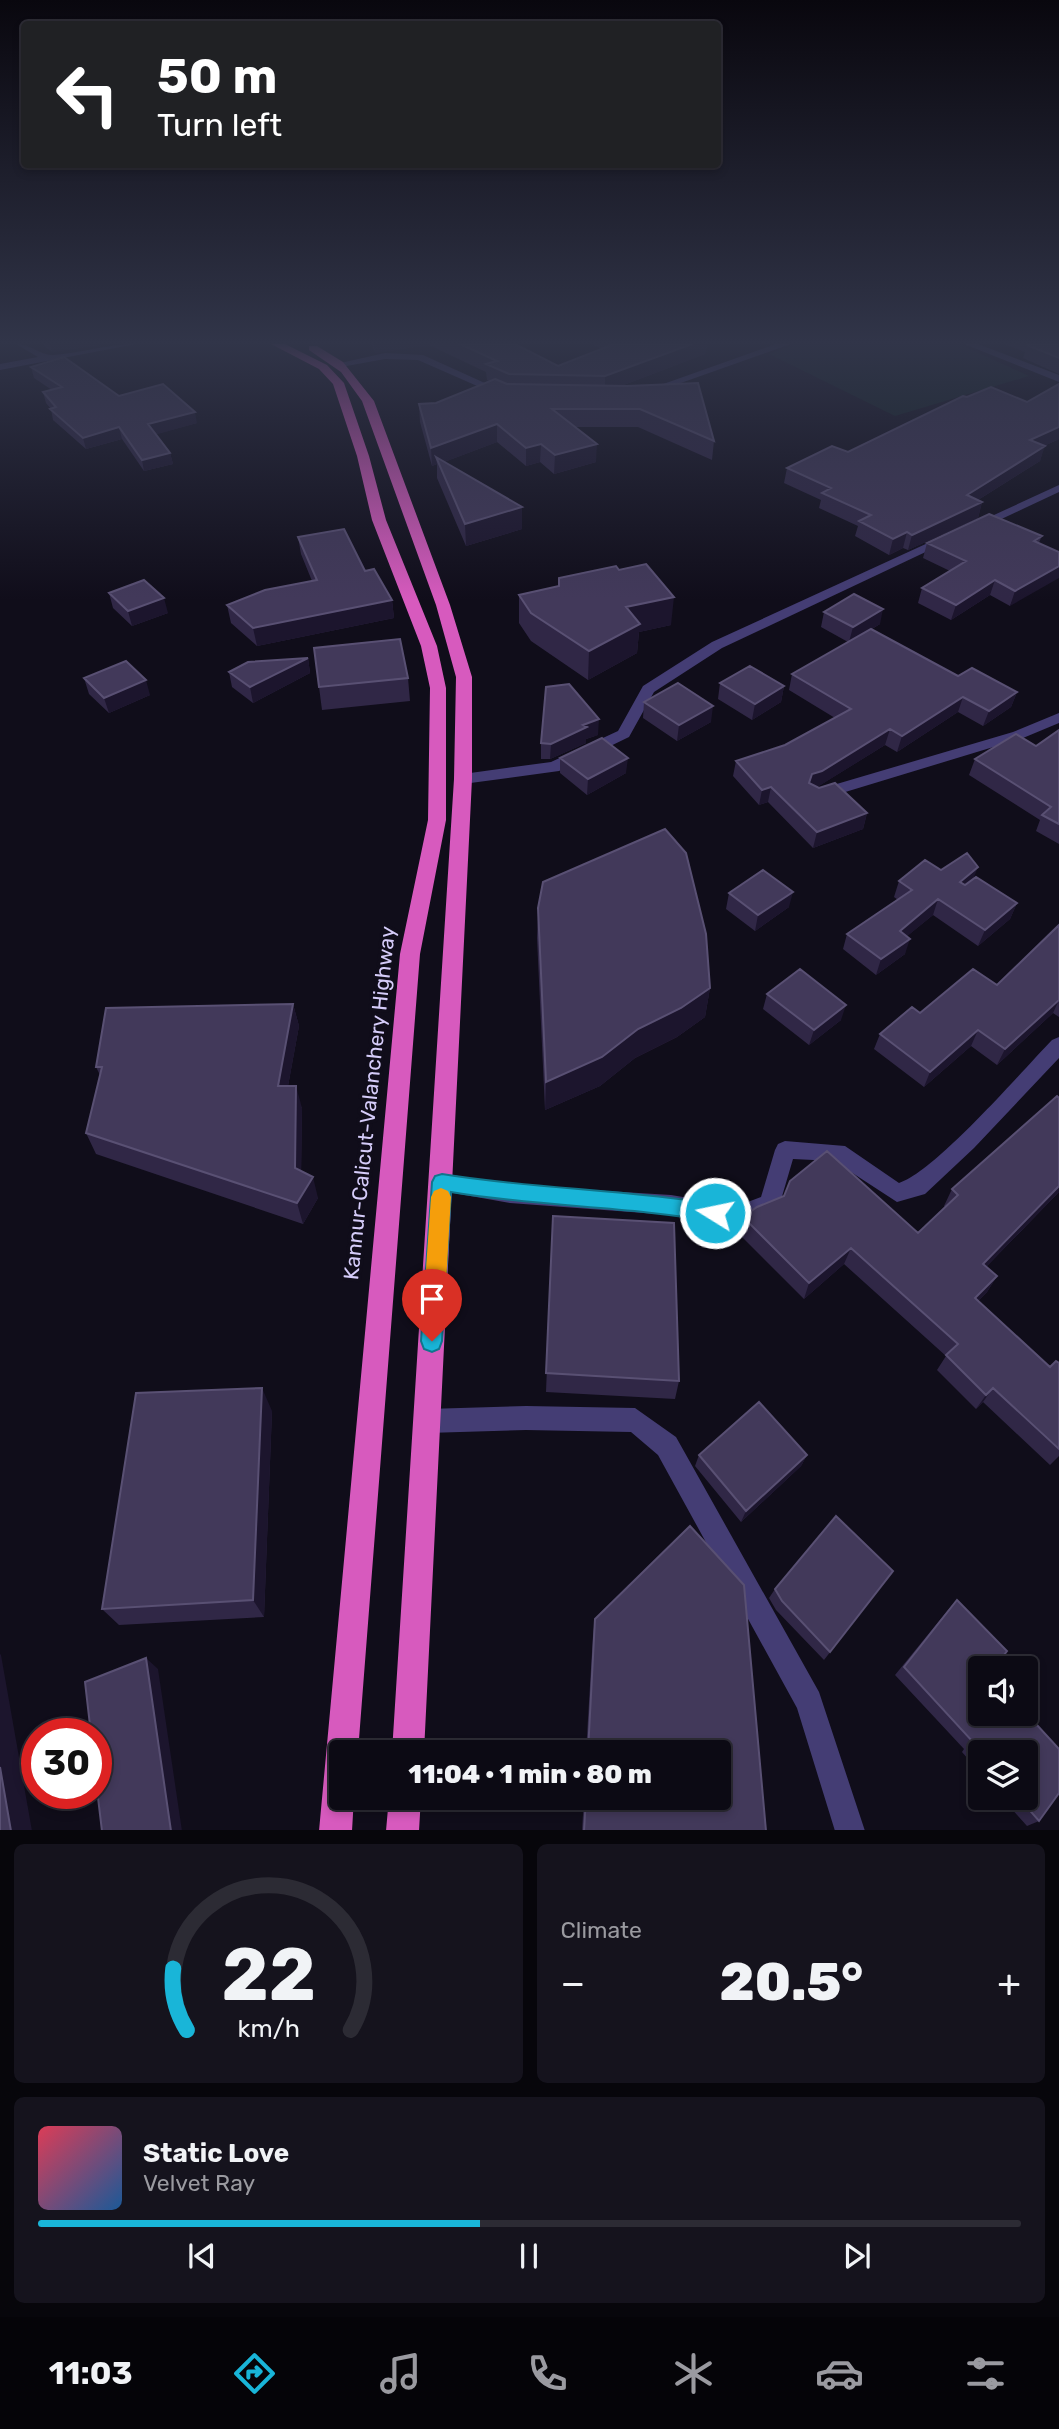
<!DOCTYPE html>
<meta charset="utf-8">
<style>
:root{--surface:#0c0a14;--page:#15131d;--text:#f1f3f6;--muted:#9a9aa0;--line:#2c2b34;--accent:#19b5d8}
body{margin:0;font-family:Rubik,sans-serif;background:var(--page);color:var(--text);height:100vh;display:flex;flex-direction:column;font-size:26px;white-space:nowrap}
*{box-sizing:border-box;margin:0}
p{font-size:23px;color:var(--muted)}
.icon{flex:none;width:38px;height:38px;fill:none;stroke:currentColor;stroke-width:2;stroke-linecap:round;stroke-linejoin:round}
.map{position:relative;height:1830px;overflow:hidden}
.details{display:flex;flex-direction:column;gap:14px;padding:14px;background:#07060b;flex:1}
.details>*{flex:none}
.hud{position:absolute;left:21px;top:21px;width:700px;height:147px;border-radius:7px;box-shadow:0 4px 10px #0003,0 0 0 2px var(--line);background:#202124;color:#fff;overflow:hidden}
.fabs{position:absolute;left:968px;top:1656px;display:grid;gap:14px}
.fabs a{display:grid;place-items:center;width:70px;height:70px;border-radius:7px;background:var(--surface);box-shadow:0 4px 10px #0003,0 0 0 2px var(--line);font-size:35px}
.speed{position:absolute;left:21px;top:1718px;display:flex;gap:14px;font-size:35px;font-weight:700;text-align:center}
.speed>*{display:grid;place-content:center;width:91px;height:91px;border-radius:50%;background:var(--surface);box-shadow:0 4px 10px #0003,0 0 0 2px var(--line);line-height:1}
.speed .limit{border:10px solid #d22;background:#fff;color:#111}
.pin{position:absolute;display:grid;place-items:center;width:60px;height:60px;color:#fff;margin:-72px -30px;border-radius:50% 50% 50% 0;rotate:-45deg;box-shadow:0 0 7px #0007}
.pin .icon{rotate:45deg}
.me{position:absolute;width:77px;margin:-38px;rotate:280deg;stroke-linejoin:round;filter:drop-shadow(0 0 5px #0008)}
.turn{display:flex;align-items:center;gap:24px;height:147px;padding:0 21px;font-size:32px}
.turn .icon{width:91px;height:91px;stroke-width:2.5}
.turn b{display:block;font-size:49px;line-height:60px}
.big{font-size:52px;font-weight:800;line-height:1.1}
.details .card{flex:1;display:flex;flex-direction:column;justify-content:center;gap:10px;min-width:0;padding:0 24px;border-radius:10px;background:var(--page)}
.details .dial{align-items:center;gap:0}
.dial svg{height:182px;overflow:visible;fill:none;stroke:var(--line);stroke-width:7;stroke-linecap:round;text-anchor:middle}
.dial text{fill:var(--text);stroke:none}
.song{display:flex;align-items:center;gap:21px}
.cover{width:84px;height:84px;border-radius:10px;background:linear-gradient(135deg,hsl(350 70% 55%),hsl(210 70% 35%))}
.played{height:7px;border-radius:4px;background:linear-gradient(90deg,var(--accent) 45%,var(--line) 45%)}
.keys{display:flex;justify-content:space-around;direction:ltr}
.heat{display:flex;justify-content:space-between;align-items:center;font-size:38px;direction:ltr}
.details .tiles{flex:1;display:grid;gap:14px;grid-template-columns:1fr 1fr}
.card:last-child{grid-column:span 2}
.trip{position:absolute;left:329px;top:1740px;width:402px;height:70px;border-radius:7px;background:var(--surface);box-shadow:0 4px 10px #0003,0 0 0 2px var(--line);font-weight:800;line-height:70px;text-align:center}
.dock{display:flex;height:112px;justify-content:space-around;align-items:center;background:#050408;color:var(--muted)}
.dock .icon{width:49px;height:49px}
.dock .active{color:var(--accent)}
.dock b{font-size:32px;color:var(--text)}
.map>svg:first-child{display:block}
.green{fill:#112223}
.lines{fill:none;stroke-linecap:round;stroke-linejoin:round}
.minor{fill:#443d74;fill-rule:evenodd}
.trunk{fill:#d75abe;fill-rule:evenodd}
.wall{fill:#302746}
.shaded-wall{fill:#1c152d}
.building{fill:#42395a;stroke:#595073;stroke-width:2}
.route{fill:#19b5d8;stroke:#10768c;stroke-width:2}
.slow{fill:#f59e0b}
.labels{text-anchor:middle;dominant-baseline:central;stroke-width:7;stroke-linejoin:round;paint-order:stroke}
.street-label{font-size:21px;fill:#d5ccf9;stroke:#100d1a}
</style>
<div class="map">
<svg width="1059" height="1831" viewBox="0 0 1059 1831">
<rect width="100%" height="100%" fill="#100d1a"/>
<path class="green" d="M796 344H959L1029 376 895 416 769 354Z"/>
<g class="lines">
<path class="minor" d="M16 344C31 344 41 356 53 355 81 353 107 344 136 344L0 370V364L38 357Z
M776 344H791L647 395 638 393Z
M964 344H978L1059 375V382Z
M385 353 423 355 509 394 500 396 418 360 385 359 341 367 336 364Z
M1059 485V492L978 530 968 527Z
M941 537 951 540 722 648 654 692 629 737 559 771 463 784 455 779 463 774 551 762 618 731 643 686 712 642Z
M1059 713V723L1023 738 819 800 811 795 813 791 1013 732Z
M1059 1037V1058L974 1148 925 1194 897 1202 834 1161 793 1159 778 1210 737 1226 671 1215 510 1203 442 1191 435 1189 431 1182 435 1175 442 1173 510 1185 671 1195 737 1206 761 1197 775 1150 778 1144 785 1141 845 1146 899 1183C935 1172 1022 1071 1052 1040Z
M526 1406 635 1408 676 1437 819 1692 865 1831H835L797 1708 658 1455 631 1432 526 1430 427 1433 418 1430 415 1421 418 1412 427 1409Z"/>
<path class="trunk" d="M271 344H285L327 365 344 383 369 456 386 520 437 646 446 688V820L420 954 358 1752H341V1797H354L352 1831H319L400 954 428 820 430 688 421 646 372 520 357 456 333 384 319 369Z
M309 346H317L343 362 374 401 450 605 472 677V779L424 1752H392L454 779 456 677 436 605 362 401 341 372 309 350Z
M389 1797H421L419 1831H386Z"/>
</g>
<path class="wall" d="M42 344H106L52 352Z
M372 344H515L558 366 602 349 592 344H707L705 354 621 386 714 441 712 460 638 427H575L596 462 554 474 540 462 526 466 497 442 444 462 522 507V529L466 546 437 478V464L432 466 420 422 419 404 436 403 489 381 487 380 486 372 429 345 375 353Z
M1004 344H1059V374L1023 358 1025 352Z
M31 367 119 396 197 423 156 434 170 453 173 464 144 471 122 439 86 449 53 420 51 409 46 403 43 392 52 390 34 378Z
M1059 439 1044 446 1040 461 978 500 982 502 978 518 908 550 903 548 889 555 855 536 858 526 819 508 821 500 784 483 787 468 848 452Z
M1042 536 1010 606 990 595 951 620 918 603 922 588 950 571 923 558 927 543Z
M298 537 365 571 392 600 394 618 257 646 231 623 227 605 312 581 301 554Z
M109 593 168 613 132 626 113 608Z
M519 595 671 625 639 632 637 653 588 680 531 641 519 623Z
M824 612 880 624 872 629 958 676 1017 692 1011 707 983 726 958 712 897 752 885 745 817 787 867 813 863 829 813 848 768 802 759 805 733 776 736 761 785 745 835 718 789 690 792 674 848 642 821 627Z
M308 658 310 673 253 703 232 687 229 672Z
M84 678 150 695 109 713 89 694Z
M408 678 410 701 322 710 319 687Z
M720 683 784 686 781 702 752 720 718 699Z
M644 702 711 722 677 741 643 718Z
M1059 730V844L1036 831 1040 820 969 775 975 759 1036 746Z
M598 735 586 739V743L550 759H541V743Z
M560 758 626 773 587 795 560 773Z
M941 870 974 878 1017 903 1010 919 978 946 933 915 907 936 905 954 876 975 843 949 847 934 898 900 894 897 899 881Z
M729 893 789 907 755 931 726 909Z
M538 908 710 988 705 1017 677 1037 635 1058 600 1086 545 1110 537 938Z
M1059 925V1017L1053 1013 997 1065 971 1046 924 1087 874 1049 880 1034 920 1013 997 985Z
M767 994 841 1020 809 1045 763 1009Z
M293 1004 299 1026 288 1086 302 1108 301 1171 318 1198 303 1224 96 1154 86 1133 100 1075 96 1067Z
M952 1189 1059 1192 986 1267 997 1276 987 1292 978 1301 1050 1367 1059 1363V1456L1050 1465 983 1402 976 1409 937 1370 946 1356 844 1264 804 1299 739 1234 743 1217 918 1233 945 1207 944 1206Z
M553 1216 679 1381 675 1399 546 1392Z
M272 1411 264 1617 119 1625 102 1609Z
M699 1455H807L801 1466 741 1522 695 1466Z
M690 1526 744 1585 766 1831H582L584 1797H719V1752H586L593 1635 595 1619Z
M893 1571 824 1660 776 1610 769 1598 775 1589Z
M957 1600 980 1668 1039 1821 1027 1826 1001 1797H1026L980 1752V1773L962 1752 964 1749 895 1675 948 1610Z"/>
<path class="shaded-wall" d="M50 344H106L52 352Z
M374 344H429V345L375 353Z
M692 344H707L705 354 605 392V376Z
M195 412 197 423 151 436 148 424Z
M497 424V442L439 464 436 457 437 464 432 466 431 448Z
M119 427 122 439 86 449 83 438Z
M1059 427V439L1025 455 1030 440Z
M541 444 540 462 526 466V448Z
M597 444 596 462 554 474 555 455Z
M1045 446 1040 461 962 510 967 495Z
M170 453 173 464 144 471 142 460Z
M982 502 978 518 908 550 912 535Z
M522 507V529L466 546 465 524Z
M907 532 903 548 889 555 893 539Z
M1059 566V578L1010 606 1015 591Z
M995 580 990 595 951 620 956 605Z
M674 597 671 625 639 632 637 653 588 680 589 651 626 607Z
M164 598 168 613 132 626 128 611Z
M392 600 394 618 257 646 253 628Z
M883 609 880 624 849 642 853 627Z
M308 658 310 673 253 703 250 687Z
M146 680 150 695 109 713 104 698Z
M784 686 781 702 752 720 755 704Z
M1017 692 1011 707 983 726 989 711Z
M963 697 958 712 897 752 902 736Z
M713 706 711 722 677 741 679 725Z
M599 719 598 735 586 739V743L550 759 551 744 583 725Z
M890 729 885 745 819 786 808 789 812 774Z
M628 758 626 773 587 795 588 779Z
M771 787 768 802 759 805 762 790Z
M867 813 863 829 813 848 817 832Z
M978 867 972 882 954 898 960 882Z
M793 892 789 907 755 931 758 915Z
M938 899 933 915 894 947 900 931Z
M1017 903 1010 919 978 946 985 930Z
M910 939 905 954 876 975 881 959Z
M710 988 705 1017 677 1037 635 1058 600 1086 545 1110 546 1082Z
M1059 1000 1053 1013 997 1065 1005 1049Z
M293 1004 299 1026 284 1108 278 1086Z
M846 1005 841 1020 809 1045 814 1030Z
M978 1030 971 1046 924 1087 930 1072Z
M296 1086 302 1108 301 1189 295 1168Z
M313 1177 318 1198 303 1224 297 1203Z
M1059 1186V1192L973 1280 983 1264Z
M851 1248 844 1264 804 1299 809 1283Z
M997 1276 987 1292 966 1313 975 1298Z
M262 1388 272 1411 264 1617 253 1600Z
M993 1388 983 1402 976 1409 986 1395Z
M807 1455 801 1466 741 1522 746 1511Z
M0 1654 1 1655 32 1831H11L0 1767Z
M146 1658 158 1669 182 1831H171Z"/>
<path class="building" d="M460 344H515L558 366 614 344H692L605 376 509 374 486 364 497 361Z
M1059 344V358L1027 345 1028 344Z
M64 357 119 396 163 384 195 412 148 424 170 453 142 460 119 427 83 438 50 409 56 407 43 392 62 387 31 367Z
M495 379 507 384 627 386 698 383 714 441 640 409H552L597 444 555 455 541 444 526 448 497 424 431 448 419 404 436 403Z
M1059 384V427L1030 440 1045 446 967 495 982 502 912 535 907 532 893 539 859 521 871 515 822 493 831 488 787 468 832 446 848 452 963 396 967 397 991 387 1027 402Z
M436 457 522 507 465 524Z
M989 514 1042 536 1034 541 1059 552V566L1015 591 995 580 956 605 922 588 966 561 927 543Z
M344 529 365 571 374 569 392 600 253 628 227 605 265 590 317 580 298 537Z
M646 564 674 597 626 607 640 624 589 651 531 613 519 595 559 586V578L616 566 619 570Z
M144 580 164 598 128 611 109 593Z
M854 594 883 609 853 627 824 612Z
M871 629 958 676 972 668 1017 692 989 711 963 697 902 736 890 729 822 771 812 774 809 783 819 788 835 783 867 813 817 832 771 787 762 790 736 761 785 745 851 709 792 674Z
M400 639 408 678 319 687 314 648Z
M308 658 250 687 229 672 248 662Z
M126 661 146 680 104 698 84 678Z
M750 666 784 686 755 704 720 683Z
M678 683 713 706 679 725 644 702Z
M569 684 599 719 583 725 587 727 551 744 541 743 546 687Z
M1059 730V824L1042 815 1051 807 975 759 1016 734 1036 746Z
M602 738 628 758 588 779 560 758Z
M665 829 686 853 706 934 710 988 681 1008 638 1029 602 1057 546 1082 538 908 543 882Z
M967 853 978 867 960 882 965 885 976 877 1017 903 985 930 938 899 900 931 910 939 881 959 847 934 912 890 899 881 925 860 941 870Z
M763 870 793 892 758 915 729 893Z
M1059 925V1000L1005 1049 978 1030 930 1072 880 1034 912 1007 920 1013 973 969 997 985Z
M800 969 846 1005 814 1030 767 994Z
M293 1004 278 1086H296L295 1168 313 1177 297 1203 86 1133 102 1067H96L106 1008Z
M1057 1096 1059 1098V1186L983 1264 997 1276 975 1298 1050 1367 1056 1361 1059 1363V1449L993 1388 986 1395 946 1355 958 1344 851 1248 809 1283 743 1217 757 1207 784 1196 790 1181 827 1151 918 1233 958 1195 952 1189Z
M553 1216 674 1223 679 1381 546 1373Z
M262 1388 253 1600 102 1609 136 1393Z
M759 1402 807 1455 746 1511 699 1455Z
M836 1516 893 1571 830 1652 782 1601 775 1589Z
M690 1526 744 1585 766 1831H584L586 1797H719V1752H588L595 1619Z
M957 1600 1007 1651 994 1668H980V1713H1026L1059 1749V1793L1039 1821 1018 1797H1026V1752H980V1755L972 1746 974 1743 904 1667Z
M146 1658 171 1831H102L96 1781V1734H91L85 1682Z
M0 1767 11 1831H0Z"/>
<linearGradient id="sky" x2="0" y2="1"><stop stop-color="#09070e"/><stop offset="0.57" stop-color="#313549"/><stop offset="1" stop-color="#313549" stop-opacity="0"/></linearGradient>
<rect width="1059" height="600" fill="url(#sky)"/>
<path class="route" d="M442 1174C533 1189 625 1189 715 1204L722 1207 725 1213 722 1220 715 1222C628 1206 539 1207 451 1192L442 1341 439 1349 432 1352 424 1349 421 1341 432 1182 435 1176Z"/>
<path class="slow" d="M441 1188 448 1191 451 1197 446 1283 443 1290 435 1293 428 1290 425 1283 431 1197 434 1191Z"/>
<g class="labels">
<g class="street-label">
<text transform="translate(369 1103) rotate(-84)">Kannur-Calicut-Valanchery Highway</text>
</g>
</g>
</svg>
<div class="fabs">
<a><svg class="icon" aria-label="sound" viewBox="0 0 24 24"><path d="M4 9h4l5-4v14l-5-4H4zM17 9q2 3 0 6"/></svg></a>
<a><svg class="icon" aria-label="layers" viewBox="0 0 24 24"><path d="M12 4l9 5-9 5-9-5zM3 14l9 5 9-5"/></svg></a>
</div>
<div class="speed"><div class="limit">30</div></div>
<div class="pin" style="left:432px;top:1341px;background:#d93025"><svg class="icon" aria-label="arrive" viewBox="0 0 24 24"><path d="M6 21V4h12l-3 4 3 4H6"/></svg></div>
<svg class="me" style="left:715px;top:1213px" viewBox="-20 -20 40 40"><circle r="17" fill="#19b5d8" stroke="#fff" stroke-width="3"/><path d="M0-11L8 9 0 5-8 9z" fill="#fff"/></svg>
<div class="trip">11:04 · 1 min · 80 m</div>
<div class="hud">
<div class="turn"><svg class="icon" aria-label="left" viewBox="0 0 24 24"><path d="M17 20v-9H6M10 6l-5 5 5 5"/></svg><div><b>50 m</b>Turn left</div></div>
</div>
</div>
<section class="details">
<div class="tiles">
<div class="card dial"><svg viewBox="0 0 100 80">
<path d="M14 69A42 42 0 1 1 86 69"/>
<path d="M14 69A42 42 0 0 1 8 42" stroke="#19b5d8"/>
<text x="50" y="56" font-size="32" font-weight="700">22</text>
<text x="50" y="72" font-size="11">km/h</text>
</svg></div>
<div class="card"><p>Climate</p>
<div class="heat"><a>−</a><b class="big">20.5°</b><a>+</a></div>
</div>
<div class="card">
<div class="song"><i class="cover"></i><div><b>Static Love</b><p>Velvet Ray</p></div></div>
<div class="played"></div>
<div class="keys"><svg class="icon" aria-label="previous" viewBox="0 0 24 24"><path d="M18 5L8 12l10 7zM5 5v14"/></svg><svg class="icon" aria-label="pause" viewBox="0 0 24 24"><path d="M8 5v14M16 5v14"/></svg><svg class="icon" aria-label="next" viewBox="0 0 24 24"><path d="M6 5l10 7-10 7zM19 5v14"/></svg></div>
</div>
</div>
</section>
<nav class="dock">
<b>11:03</b>
<svg class="icon active" aria-label="directions" viewBox="0 0 24 24"><path d="M12 3l9 9-9 9-9-9zM9 14v-3h6M13 9l2 2-2 2"/></svg>
<svg class="icon" aria-label="music" viewBox="0 0 24 24"><path d="M9 18V5l10-2v13"/><circle cx="6" cy="18" r="3"/><circle cx="16" cy="16" r="3"/></svg>
<svg class="icon" aria-label="phone" viewBox="0 0 24 24"><path d="M5 4h4l2 5-3 2q2 4 5 5l2-3 5 2v4C11 20 4 13 5 4z"/></svg>
<svg class="icon" aria-label="climate" viewBox="0 0 24 24"><path d="M12 3v18M4 7l16 10M4 17L20 7"/></svg>
<svg class="icon" aria-label="car" viewBox="0 0 24 24"><path d="M5 17H2v-5l4-1 3-4h7l3 4 3 1v5h-3M9 17h6M6 11h13"/><circle cx="7" cy="17" r="2"/><circle cx="17" cy="17" r="2"/></svg>
<svg class="icon" aria-label="filters" viewBox="0 0 24 24"><path d="M4 7h16M4 17h16"/><circle cx="9" cy="7" r="2"/><circle cx="15" cy="17" r="2"/></svg>
</nav>
